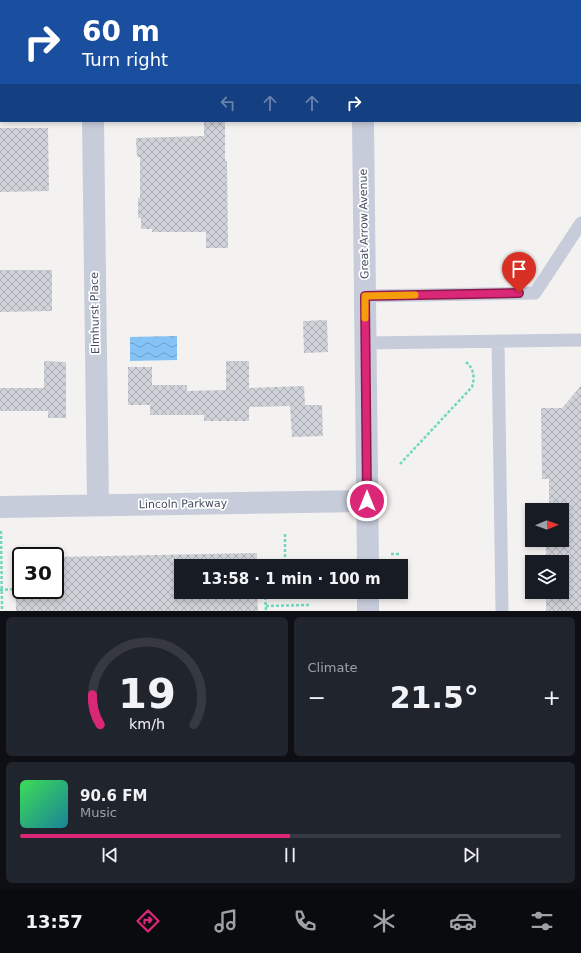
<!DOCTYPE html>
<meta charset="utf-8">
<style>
:root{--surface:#171b24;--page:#20242c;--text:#f1f3f6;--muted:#9ea1a6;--line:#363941;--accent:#db2777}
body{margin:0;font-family:"DejaVu Sans",sans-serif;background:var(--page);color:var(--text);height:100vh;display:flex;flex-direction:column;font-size:15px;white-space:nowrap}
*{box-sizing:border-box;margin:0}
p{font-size:13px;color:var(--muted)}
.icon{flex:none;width:22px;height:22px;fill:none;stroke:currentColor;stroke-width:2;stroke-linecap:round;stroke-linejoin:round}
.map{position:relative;height:611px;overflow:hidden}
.panel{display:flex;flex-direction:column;gap:6px;padding:6px;background:#0d0f14;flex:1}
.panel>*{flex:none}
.guide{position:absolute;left:0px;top:0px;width:581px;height:122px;box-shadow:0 2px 6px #0003;background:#1a4fa0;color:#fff;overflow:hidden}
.needle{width:26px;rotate:89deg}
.fabs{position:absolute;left:525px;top:503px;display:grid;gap:8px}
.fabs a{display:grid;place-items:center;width:44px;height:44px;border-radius:0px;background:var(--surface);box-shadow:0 2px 6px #0003;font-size:20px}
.speed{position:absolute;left:12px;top:547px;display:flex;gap:8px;font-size:20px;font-weight:700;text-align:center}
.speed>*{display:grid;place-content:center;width:52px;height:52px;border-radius:50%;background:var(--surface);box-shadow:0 2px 6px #0003;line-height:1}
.speed .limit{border:2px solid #111;border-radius:6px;background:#fff;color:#111}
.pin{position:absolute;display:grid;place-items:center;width:34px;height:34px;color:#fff;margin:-41px -17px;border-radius:50% 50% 50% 0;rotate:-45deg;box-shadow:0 0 4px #0007}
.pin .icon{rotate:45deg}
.me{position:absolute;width:44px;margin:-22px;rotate:0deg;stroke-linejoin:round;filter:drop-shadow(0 0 3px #0008)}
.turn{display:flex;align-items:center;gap:14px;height:84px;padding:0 16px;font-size:18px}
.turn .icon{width:52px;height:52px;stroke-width:2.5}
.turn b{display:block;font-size:28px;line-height:34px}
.lanes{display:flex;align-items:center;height:38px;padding:0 16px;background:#0003;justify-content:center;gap:20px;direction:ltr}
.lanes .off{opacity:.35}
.big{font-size:30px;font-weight:700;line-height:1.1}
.panel .card{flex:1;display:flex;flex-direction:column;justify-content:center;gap:6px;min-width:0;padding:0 14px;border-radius:6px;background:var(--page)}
.panel .dial{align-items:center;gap:0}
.dial svg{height:104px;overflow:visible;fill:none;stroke:var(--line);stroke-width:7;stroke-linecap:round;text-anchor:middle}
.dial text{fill:var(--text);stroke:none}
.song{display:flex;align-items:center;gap:12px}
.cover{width:48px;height:48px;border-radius:6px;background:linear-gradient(135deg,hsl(130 70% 55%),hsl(190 70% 35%))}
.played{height:4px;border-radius:2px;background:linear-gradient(90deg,var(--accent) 50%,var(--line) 50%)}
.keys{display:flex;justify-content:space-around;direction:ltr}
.heat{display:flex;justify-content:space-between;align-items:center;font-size:22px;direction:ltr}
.panel .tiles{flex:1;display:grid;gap:6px;grid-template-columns:1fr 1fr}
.card:last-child{grid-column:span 2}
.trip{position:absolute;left:174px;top:559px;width:234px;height:40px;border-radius:0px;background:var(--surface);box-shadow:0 2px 6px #0003;font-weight:700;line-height:40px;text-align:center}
.menu{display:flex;height:64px;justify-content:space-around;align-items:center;background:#090b0e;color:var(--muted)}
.menu .icon{width:28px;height:28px}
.menu .current{color:var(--accent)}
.menu b{font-size:18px;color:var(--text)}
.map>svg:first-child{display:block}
.water{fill:url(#water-waves)}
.building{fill:url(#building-cross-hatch)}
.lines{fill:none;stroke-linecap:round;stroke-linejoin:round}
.path{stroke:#70d7bf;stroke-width:2.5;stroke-dasharray:3 2;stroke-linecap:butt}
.service{stroke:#c7ccda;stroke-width:13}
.minor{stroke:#c7ccda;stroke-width:22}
.route-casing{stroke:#8e194d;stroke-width:10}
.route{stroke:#db2777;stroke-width:7}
.slow{stroke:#f59e0b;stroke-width:7}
.labels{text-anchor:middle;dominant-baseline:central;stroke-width:3.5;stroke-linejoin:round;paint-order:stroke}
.street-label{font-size:11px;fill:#474e61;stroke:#fff}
</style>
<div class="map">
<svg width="581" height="611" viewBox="0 0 581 611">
<defs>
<pattern id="water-waves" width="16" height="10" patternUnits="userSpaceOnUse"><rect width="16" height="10" fill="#85c2f6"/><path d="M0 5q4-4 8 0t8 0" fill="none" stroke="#6fa0cb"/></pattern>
<pattern id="building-cross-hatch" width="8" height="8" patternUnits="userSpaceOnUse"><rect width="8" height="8" fill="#d0d2d9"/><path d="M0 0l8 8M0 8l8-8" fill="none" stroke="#abadb3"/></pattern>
</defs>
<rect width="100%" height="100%" fill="#f4f2f1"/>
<path class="water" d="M177 336V360L130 361V337Z"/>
<path class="building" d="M204 121H225V161H227L228 248H206V232H152V229H141V218H138V198H140V157H137L136 138 204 136Z
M0 128H48L49 191 0 192Z
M0 270H52V311L0 312Z
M327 320 328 352 304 353 303 321Z
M44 361 66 362V418H48V411H0V388H44Z
M226 361H249V388L304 386 305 405H322L323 436 292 437 290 406 249 407V421H204V415H150V405H128V367H152V385H187V391L226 390Z
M581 386V611H546V592H562V562H546V547H549V540H562V510H549V479H542L541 408H562Z
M257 553V566H181V592H257L258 611H16L15 557H21V590H55V557Z"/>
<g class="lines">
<path class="path" d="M127 0V1
M400 464 472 387C475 377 474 369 466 362
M1 531 2 611
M285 534V566
M391 554H401
M0 590 16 589
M265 592 266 611
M266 606 309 605"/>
<path class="service" d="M207 0V1
M365 296 535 293 581 223
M498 341 502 611
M365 343 581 340"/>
<path class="minor" d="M91 0V1
M361 0V1
M93 121 98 505
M363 121 368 566
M0 507 367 501
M368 592V611"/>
</g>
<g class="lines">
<defs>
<path id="route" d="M367 501 365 296 519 293"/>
</defs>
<use href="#route" class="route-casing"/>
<use href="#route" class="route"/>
<path class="slow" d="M365 318V296L415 295"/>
</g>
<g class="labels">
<g class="street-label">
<text transform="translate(364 224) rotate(-91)">Great Arrow Avenue</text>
<text transform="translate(95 313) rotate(-91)">Elmhurst Place</text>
<text transform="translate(183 504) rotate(-1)">Lincoln Parkway</text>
</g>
</g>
</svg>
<div class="fabs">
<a><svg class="needle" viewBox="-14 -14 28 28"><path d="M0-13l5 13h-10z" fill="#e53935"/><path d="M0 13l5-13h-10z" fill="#9ea1a6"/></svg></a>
<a><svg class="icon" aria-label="layers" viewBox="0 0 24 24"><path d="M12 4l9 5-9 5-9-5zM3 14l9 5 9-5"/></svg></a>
</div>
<div class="speed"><div class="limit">30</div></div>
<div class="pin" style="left:519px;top:293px;background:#d93025"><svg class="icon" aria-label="arrive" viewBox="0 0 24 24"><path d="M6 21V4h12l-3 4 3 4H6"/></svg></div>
<svg class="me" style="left:367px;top:501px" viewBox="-20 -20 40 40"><circle r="17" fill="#db2777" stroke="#fff" stroke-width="3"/><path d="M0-11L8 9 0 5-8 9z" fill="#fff"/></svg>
<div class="trip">13:58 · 1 min · 100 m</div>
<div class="guide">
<div class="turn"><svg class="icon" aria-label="right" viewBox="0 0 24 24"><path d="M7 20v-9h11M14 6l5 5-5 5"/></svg><div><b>60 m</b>Turn right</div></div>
<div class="lanes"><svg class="icon off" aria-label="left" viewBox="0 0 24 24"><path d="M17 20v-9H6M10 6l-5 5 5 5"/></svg><svg class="icon off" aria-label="ahead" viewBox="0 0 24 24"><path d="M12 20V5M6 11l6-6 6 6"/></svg><svg class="icon off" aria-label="ahead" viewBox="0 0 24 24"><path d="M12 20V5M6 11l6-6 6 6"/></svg><svg class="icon" aria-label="right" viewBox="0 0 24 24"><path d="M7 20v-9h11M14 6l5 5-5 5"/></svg></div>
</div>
</div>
<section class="panel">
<div class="tiles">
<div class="card dial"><svg viewBox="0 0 100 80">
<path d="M14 69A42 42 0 1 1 86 69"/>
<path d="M14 69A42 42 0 0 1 8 46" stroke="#db2777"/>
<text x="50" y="56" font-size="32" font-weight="700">19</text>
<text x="50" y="72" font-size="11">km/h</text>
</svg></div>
<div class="card"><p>Climate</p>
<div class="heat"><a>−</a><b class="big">21.5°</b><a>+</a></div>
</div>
<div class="card">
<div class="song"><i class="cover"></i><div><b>90.6 FM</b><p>Music</p></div></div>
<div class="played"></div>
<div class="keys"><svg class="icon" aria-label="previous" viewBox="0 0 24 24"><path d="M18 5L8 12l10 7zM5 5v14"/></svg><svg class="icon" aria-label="pause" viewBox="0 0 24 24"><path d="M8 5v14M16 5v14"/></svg><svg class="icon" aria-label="next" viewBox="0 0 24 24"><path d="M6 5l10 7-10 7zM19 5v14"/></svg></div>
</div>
</div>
</section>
<nav class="menu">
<b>13:57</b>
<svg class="icon current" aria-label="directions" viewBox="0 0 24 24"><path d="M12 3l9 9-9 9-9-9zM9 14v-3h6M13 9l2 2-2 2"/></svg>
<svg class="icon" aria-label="music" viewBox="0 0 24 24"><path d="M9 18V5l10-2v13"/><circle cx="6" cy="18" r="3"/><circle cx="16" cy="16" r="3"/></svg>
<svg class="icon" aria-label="phone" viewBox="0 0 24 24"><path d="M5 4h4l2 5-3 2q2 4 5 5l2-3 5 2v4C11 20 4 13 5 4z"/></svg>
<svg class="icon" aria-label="climate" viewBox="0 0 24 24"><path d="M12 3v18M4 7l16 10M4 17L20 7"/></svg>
<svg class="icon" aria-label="car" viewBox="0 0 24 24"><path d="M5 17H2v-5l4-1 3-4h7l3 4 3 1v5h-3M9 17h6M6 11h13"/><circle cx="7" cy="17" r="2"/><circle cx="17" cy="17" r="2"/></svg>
<svg class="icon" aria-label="filters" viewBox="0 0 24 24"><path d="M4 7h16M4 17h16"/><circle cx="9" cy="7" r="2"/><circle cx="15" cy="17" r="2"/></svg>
</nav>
